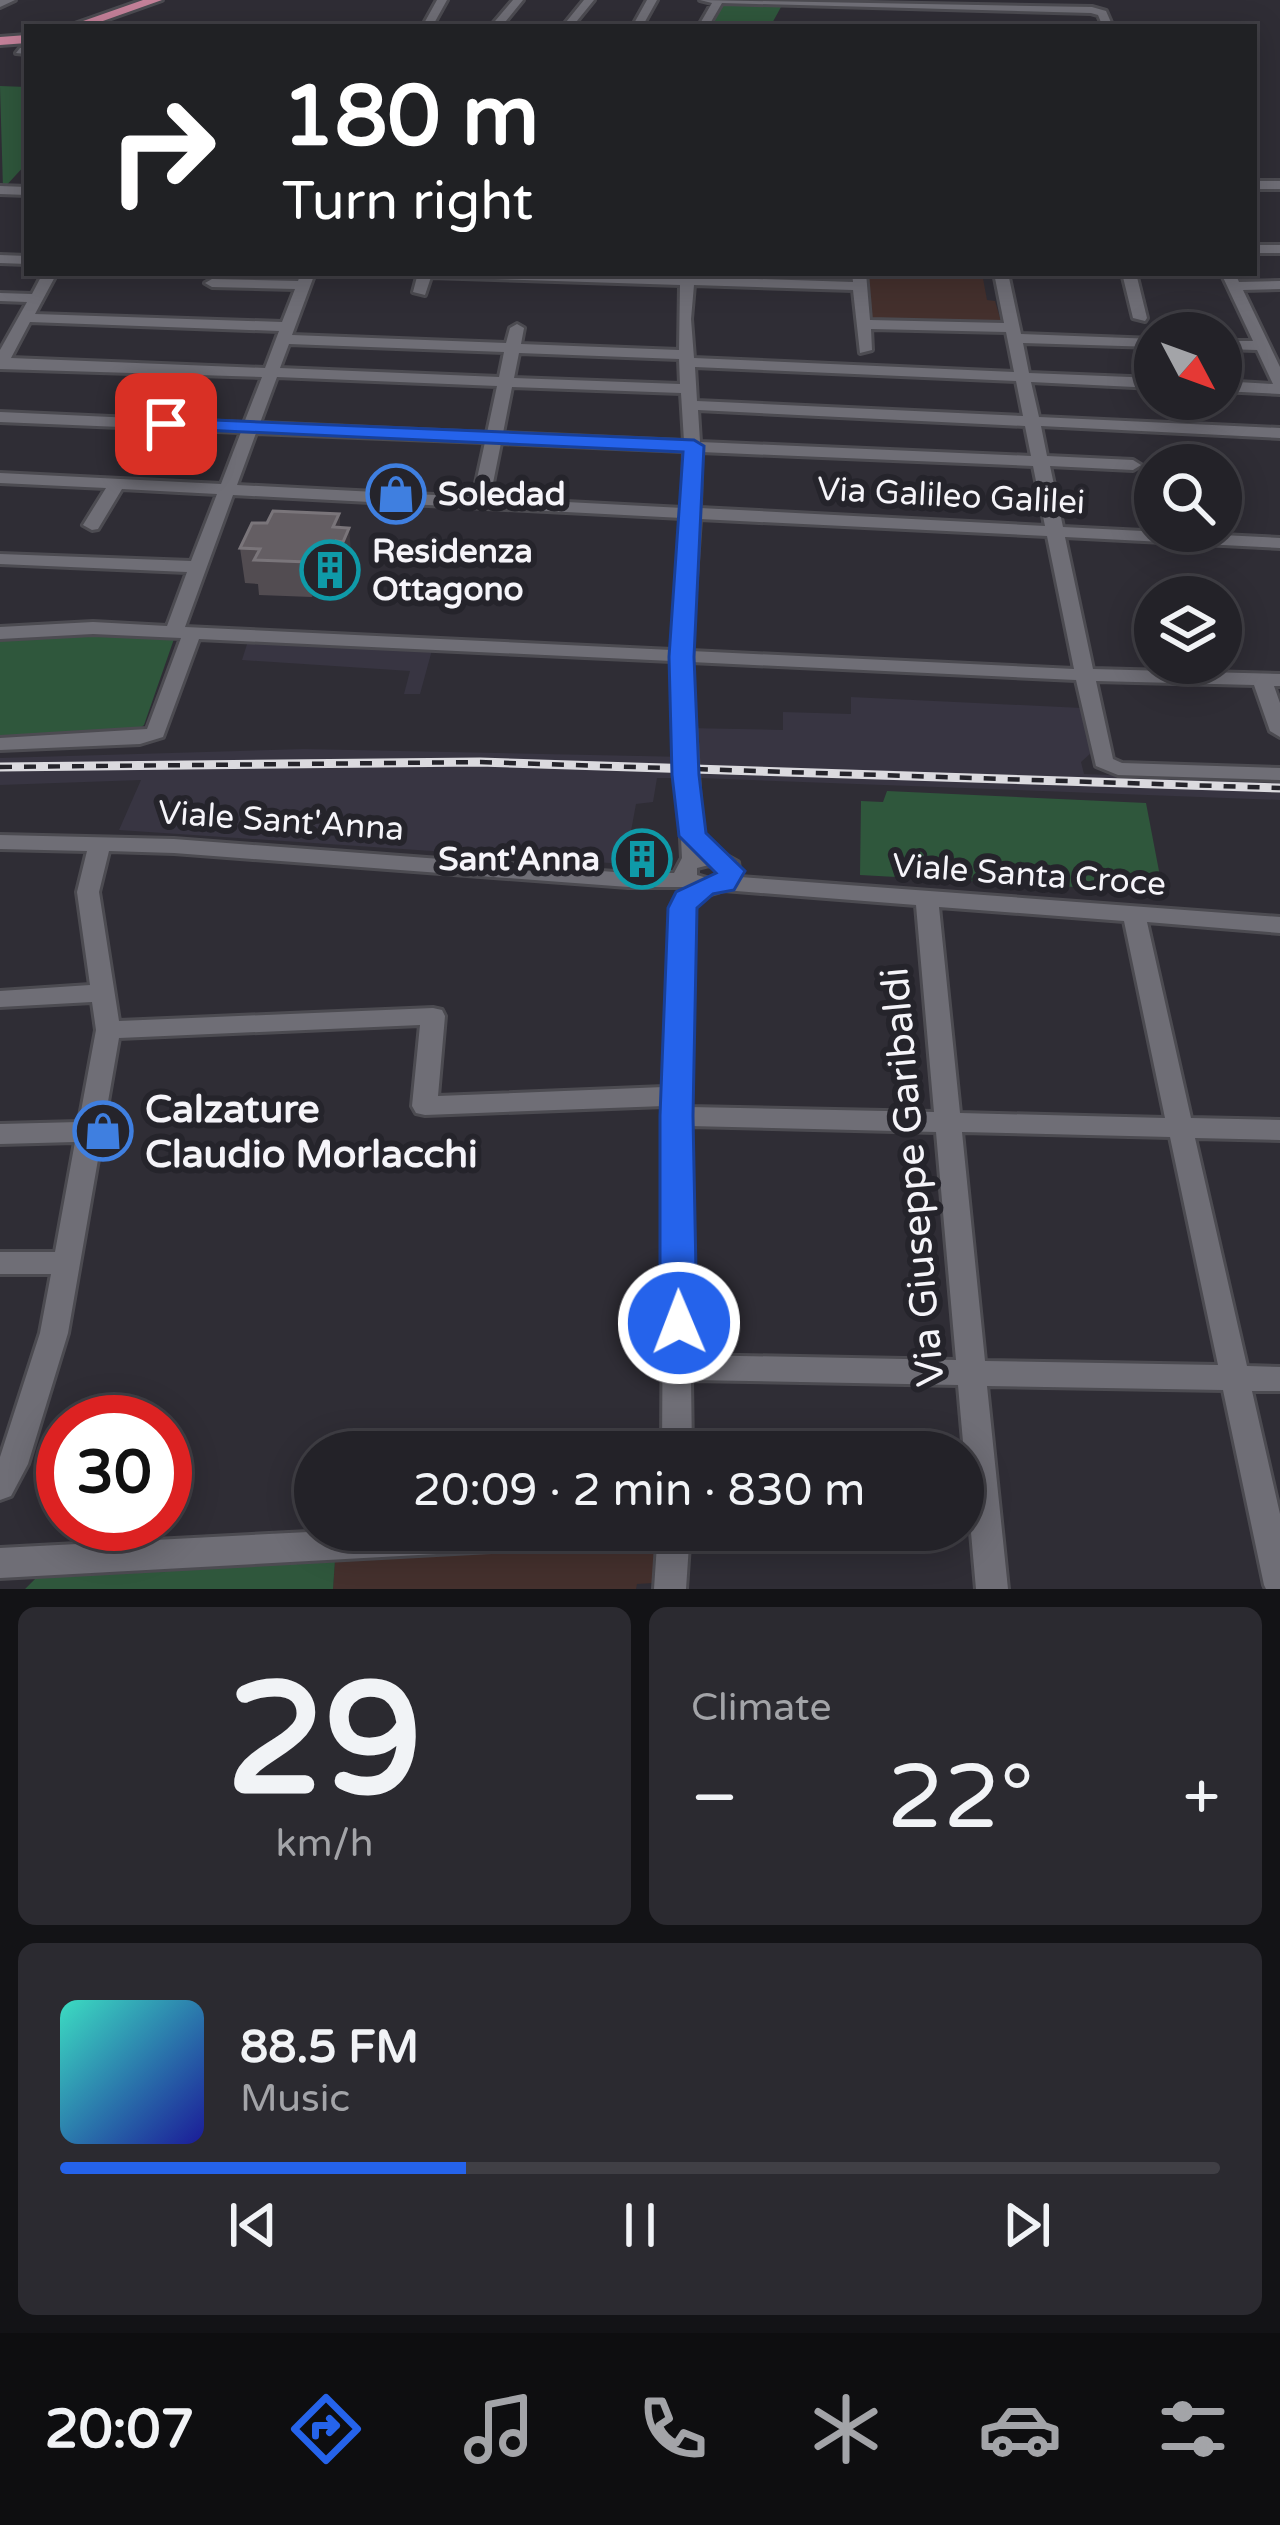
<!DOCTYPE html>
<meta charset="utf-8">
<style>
:root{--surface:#232228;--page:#2b2a30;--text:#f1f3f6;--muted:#a3a4a8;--line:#403f45;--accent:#2563eb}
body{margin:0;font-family:"Varela Round",sans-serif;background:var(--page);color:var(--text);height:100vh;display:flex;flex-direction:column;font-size:45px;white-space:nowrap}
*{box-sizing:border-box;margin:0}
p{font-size:39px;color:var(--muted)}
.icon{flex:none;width:66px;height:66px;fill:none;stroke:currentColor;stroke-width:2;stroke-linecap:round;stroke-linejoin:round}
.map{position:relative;height:1589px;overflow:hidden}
.side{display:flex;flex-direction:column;gap:18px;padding:18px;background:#131316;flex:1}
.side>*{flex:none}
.top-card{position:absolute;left:24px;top:24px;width:1233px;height:252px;border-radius:0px;box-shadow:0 6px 30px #0003,0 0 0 3px var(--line);background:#202124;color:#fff;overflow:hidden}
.needle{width:78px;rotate:131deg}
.fabs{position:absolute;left:1134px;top:312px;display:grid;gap:24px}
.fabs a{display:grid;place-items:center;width:108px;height:108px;border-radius:50%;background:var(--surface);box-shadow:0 6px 30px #0003,0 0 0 3px var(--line);font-size:60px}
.speed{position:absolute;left:36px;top:1395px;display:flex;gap:24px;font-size:60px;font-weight:700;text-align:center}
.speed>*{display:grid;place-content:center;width:156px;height:156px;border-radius:50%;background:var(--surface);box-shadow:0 6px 30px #0003,0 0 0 3px var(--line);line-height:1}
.speed .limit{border:18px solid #d22;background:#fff;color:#111}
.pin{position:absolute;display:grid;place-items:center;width:102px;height:102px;color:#fff;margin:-51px;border-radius:24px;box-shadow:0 6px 18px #0006}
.me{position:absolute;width:132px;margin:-66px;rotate:359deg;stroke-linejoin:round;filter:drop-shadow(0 0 9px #0008)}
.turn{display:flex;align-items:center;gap:42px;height:252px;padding:0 60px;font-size:54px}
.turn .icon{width:156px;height:156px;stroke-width:2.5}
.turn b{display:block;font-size:84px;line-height:102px}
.big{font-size:90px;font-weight:600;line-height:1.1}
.side .card{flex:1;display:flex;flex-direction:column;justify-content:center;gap:18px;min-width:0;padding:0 42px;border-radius:18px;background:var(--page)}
.side .dial{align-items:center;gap:0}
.dial b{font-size:156px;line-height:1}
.song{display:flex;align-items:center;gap:36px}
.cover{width:144px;height:144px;border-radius:18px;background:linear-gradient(135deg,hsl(170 70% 55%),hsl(240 70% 35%))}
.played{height:12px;border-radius:6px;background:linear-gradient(90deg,var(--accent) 35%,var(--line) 35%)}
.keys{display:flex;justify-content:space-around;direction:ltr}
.heat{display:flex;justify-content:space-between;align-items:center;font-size:66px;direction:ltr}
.side .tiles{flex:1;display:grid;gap:18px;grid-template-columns:1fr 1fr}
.card:last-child{grid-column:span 2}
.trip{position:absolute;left:294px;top:1431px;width:690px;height:120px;border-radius:60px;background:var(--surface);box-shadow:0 6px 30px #0003,0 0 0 3px var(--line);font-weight:600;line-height:120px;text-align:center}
.menu{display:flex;height:192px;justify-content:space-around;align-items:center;background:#0e0e10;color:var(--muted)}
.menu .icon{width:84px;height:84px}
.menu .current{color:var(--accent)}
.menu b{font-size:54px;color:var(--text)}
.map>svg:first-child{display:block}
.built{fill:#383542}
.education{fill:#44302d}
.green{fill:#2f573c}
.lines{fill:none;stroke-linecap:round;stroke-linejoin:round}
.minor-casing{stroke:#4c4b51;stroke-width:6}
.major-casing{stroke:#4c4b51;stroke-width:6}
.minor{fill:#6f6e76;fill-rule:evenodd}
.major{fill:#c48199;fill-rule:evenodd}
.rail-casing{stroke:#dbdadf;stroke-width:9}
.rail{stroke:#25242b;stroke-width:4.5;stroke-dasharray:12;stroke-linecap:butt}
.wall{fill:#524c51}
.shaded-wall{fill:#3d383e}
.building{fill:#645e63;stroke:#7a757a;stroke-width:3}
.route{fill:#2563eb;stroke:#184099;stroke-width:3}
.labels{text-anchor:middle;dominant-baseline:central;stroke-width:12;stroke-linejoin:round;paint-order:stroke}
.poi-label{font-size:33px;font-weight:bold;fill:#f5f4f9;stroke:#25242b;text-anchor:start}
.street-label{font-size:33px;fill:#f5f4f9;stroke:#25242b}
.near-poi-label{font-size:39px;font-weight:bold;fill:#f5f4f9;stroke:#25242b;text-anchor:start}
.near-street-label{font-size:39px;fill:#f5f4f9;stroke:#25242b}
</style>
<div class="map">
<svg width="1280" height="1589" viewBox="0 0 1280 1589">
<rect width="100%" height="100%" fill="#2f2d35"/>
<path class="built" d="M248 641 432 650 420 694H404L410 671 242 660Z
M851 697 1082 708 1091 753 1081 762 1084 774 1280 781V800L699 778 698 783H676L674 778H657L653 802 636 804 625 864 119 830 141 780 0 785V758L304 749 688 757 687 728 783 730V712L851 714Z"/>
<path class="education" d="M867 273H982L987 300 995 301 1001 321H880L869 317Z
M654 1545 653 1583 637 1584 636 1589H333L335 1560Z"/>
<path class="green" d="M724 3 777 6 781 7 770 27H709Z
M0 86 27 87V163L3 189Z
M91 635 174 639 144 725 133 734 0 737V641Z
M887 791 1146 803 1163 892 860 875 861 801 883 802Z
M335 1560 333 1589H25L38 1576Z"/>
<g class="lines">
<defs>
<path id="minor" d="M0 0H15L0 7Z
M437 0H447L432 27H422Z
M513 0H523L501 27H490Z
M584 0H594L572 27H562Z
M647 0H657L642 27H632Z
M700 0 1092 7 1106 11 1113 27H1103L1098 15 1091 13 722 3 708 27H698L712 3Z
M20 48H27V54L16 53Z
M1254 181H1280V189H1254Z
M0 186 27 187V195L0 194Z
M1254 245H1280V253H1254Z
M0 255 27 256V264L0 263Z
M43 273H57L35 314 282 322 295 289 212 287 205 283 212 279 298 281 301 273H315L292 335 506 343 510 328 517 324 524 328 521 344 679 350 680 285 431 277 425 295 413 292 418 273 681 276V273H695V277L853 282 852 273H866L870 320 1004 323 994 273H1008L1021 334 1155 339V347L1023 343 1029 373 1155 378V388L1031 382 1039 417 1280 428V438L1041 426 1047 456 1133 460 1141 465 1133 470 1050 466 1063 527 1280 538V548L1065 537 1093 669 1280 674V686H1274L1280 703V737L1270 731 1254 685 1096 681 1113 759 1122 763 1280 768V780L1118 775 1096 766 1076 680 691 662 703 852H720L738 862 740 877 1280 917V933L1147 922 1191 1118 1280 1120V1140L1195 1138 1247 1366 1280 1367V1391H1252L1280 1514V1589H1266L1264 1585 1223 1390 987 1386 1008 1589H976L958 1385 691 1380 692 1452H662L664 1106 425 1115 416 1113 412 1106 420 1025 119 1038 68 1333 28 1464 11 1496 0 1500V1457L40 1333 51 1274H0V1252H55L75 1142 0 1144V1124L79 1122 96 1030 92 1002 0 1007V991L90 985 77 892 87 851 0 849V835L174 839 628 873H674L682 858 672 661 199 639 163 737 140 744 0 750V738L147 729 181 638 93 634 0 639V627L93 622 167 626 187 572 0 564V554L191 561 217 494 122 489 98 529 92 530 83 525 106 488 0 483V473L221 484 241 432 0 422V412L244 423 262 377 0 369V350L27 302 0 301V293L32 294ZM694 285 853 290 860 353 872 350 871 329 1006 332 1014 372 694 358 691 319ZM30 322 279 331 265 368 11 358ZM289 344 504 352 499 377 280 368ZM519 353 679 359 680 384 514 378ZM695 367 1016 381 1023 416 697 401ZM277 377 497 386 487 433 260 423ZM512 387 681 393 684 441 503 433ZM698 410 1025 426 1031 456 700 442ZM256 433 485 442 473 497 237 485ZM501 443 684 451 683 508 490 498ZM701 452 1033 466 1045 526 700 508ZM233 495 682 518 672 650 185 627ZM700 519 1047 536 1074 669 691 651ZM109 851 174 853 628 887H687L678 893 671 908 664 1087 438 1096 445 1016 442 1010 433 1008 119 1021 99 892ZM709 865 719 870 718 876 710 879 697 875V868ZM724 890 916 905 934 1112 689 1107 693 908C698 895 713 894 724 890ZM939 907 1124 921 1165 1118 960 1113ZM689 1126 936 1132 956 1360 691 1355ZM962 1132 1170 1137 1218 1365 985 1361Z
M1122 273H1136L1147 318 1145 321 1133 318Z
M1221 273H1235L1239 282 1280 281V289L1243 290 1280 367V394L1221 391V381L1273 384 1257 350 1221 349V341H1253Z
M348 1530H635L630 1540 619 1544 0 1578V1548Z
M658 1530H690L686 1589H654Z"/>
<path id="major" d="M143 0H162L86 27H66Z
M27 35V43L0 45V37Z"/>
</defs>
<use href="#minor" class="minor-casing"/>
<use href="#major" class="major-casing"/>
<use href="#minor" class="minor"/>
<use href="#major" class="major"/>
<defs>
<path id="rail" d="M0 767 480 762 1280 788"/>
</defs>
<use href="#rail" class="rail-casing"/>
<use href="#rail" class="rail"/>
</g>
<path class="wall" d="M339 514 340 527 352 562 347 576H340L335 590 315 589 312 597 259 595 258 584 245 583 240 548 267 523Z"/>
<path class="shaded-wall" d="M339 514 342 542 336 541 340 576 335 590 331 555 333 527Z
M349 528 352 562 347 576 343 542Z
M311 554 315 589 312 597 308 562Z"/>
<path class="building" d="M273 511 339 514 333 527 349 528 343 542 336 541 331 555 311 554 308 562 254 560 260 549 240 548 252 523H267Z"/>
<path class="route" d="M166 418 694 440 704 446 694 657 699 775 706 833 745 871 734 890 713 894 697 908 693 1116 697 1323 692 1334 679 1338 666 1334 660 1323V1116L668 908 676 892 716 873 679 836 672 775 669 657 683 452 159 428V420Z"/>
<defs>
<symbol id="shop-ring" viewBox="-11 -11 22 22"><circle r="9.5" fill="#25242b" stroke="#3f7fe0" stroke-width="1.5"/><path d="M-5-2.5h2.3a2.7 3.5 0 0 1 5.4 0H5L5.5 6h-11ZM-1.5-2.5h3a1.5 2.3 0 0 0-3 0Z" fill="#3f7fe0"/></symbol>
<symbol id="building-ring" viewBox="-11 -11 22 22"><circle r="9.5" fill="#25242b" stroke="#0f9aa8" stroke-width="1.5"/><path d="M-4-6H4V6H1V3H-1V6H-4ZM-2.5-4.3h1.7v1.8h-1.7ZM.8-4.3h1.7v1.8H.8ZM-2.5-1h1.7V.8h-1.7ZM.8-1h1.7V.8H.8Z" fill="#0f9aa8"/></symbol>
</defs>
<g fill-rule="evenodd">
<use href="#shop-ring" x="363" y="461" width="66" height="66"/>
<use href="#building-ring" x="297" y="537" width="66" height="66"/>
<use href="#building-ring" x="609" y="826" width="66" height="66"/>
<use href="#shop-ring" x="70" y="1098" width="66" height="66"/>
</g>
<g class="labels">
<g class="poi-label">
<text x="438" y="494">Soledad</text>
<text x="372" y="551">Residenza<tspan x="372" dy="38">Ottagono</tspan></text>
<text x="600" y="859" text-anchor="end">Sant'Anna</text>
</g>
<g class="street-label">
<text transform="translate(951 496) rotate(3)">Via Galileo Galilei</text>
<text transform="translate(281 821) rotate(4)">Viale Sant'Anna</text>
<text transform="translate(1029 875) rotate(4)">Viale Santa Croce</text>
</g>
<g class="near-poi-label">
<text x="145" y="1109">Calzature<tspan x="145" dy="45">Claudio Morlacchi</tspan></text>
</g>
<g class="near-street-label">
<text transform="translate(913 1177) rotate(-95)">Via Giuseppe Garibaldi</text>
</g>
</g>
</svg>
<div class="fabs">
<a><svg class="needle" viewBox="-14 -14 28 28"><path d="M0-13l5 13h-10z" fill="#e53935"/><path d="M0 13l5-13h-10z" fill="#a3a4a8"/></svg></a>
<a><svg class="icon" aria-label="search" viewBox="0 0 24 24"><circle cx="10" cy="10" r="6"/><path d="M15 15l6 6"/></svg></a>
<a><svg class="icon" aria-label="layers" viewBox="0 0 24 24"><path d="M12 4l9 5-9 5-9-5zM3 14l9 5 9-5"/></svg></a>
</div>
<div class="speed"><div class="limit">30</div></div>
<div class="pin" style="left:166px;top:424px;background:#d93025"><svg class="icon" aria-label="arrive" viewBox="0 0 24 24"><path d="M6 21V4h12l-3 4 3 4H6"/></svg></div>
<svg class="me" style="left:679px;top:1323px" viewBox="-20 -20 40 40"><circle r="17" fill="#2563eb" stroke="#fff" stroke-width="3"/><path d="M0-11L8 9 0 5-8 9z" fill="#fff"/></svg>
<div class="trip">20:09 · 2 min · 830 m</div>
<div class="top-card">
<div class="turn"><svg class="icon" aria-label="right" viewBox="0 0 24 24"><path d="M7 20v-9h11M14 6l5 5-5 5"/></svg><div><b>180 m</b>Turn right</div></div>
</div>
</div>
<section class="side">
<div class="tiles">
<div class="card dial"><b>29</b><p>km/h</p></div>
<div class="card"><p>Climate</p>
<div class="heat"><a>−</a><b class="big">22°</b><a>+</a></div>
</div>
<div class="card">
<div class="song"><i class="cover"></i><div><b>88.5 FM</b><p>Music</p></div></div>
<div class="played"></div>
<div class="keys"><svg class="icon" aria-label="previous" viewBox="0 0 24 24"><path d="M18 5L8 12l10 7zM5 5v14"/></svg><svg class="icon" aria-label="pause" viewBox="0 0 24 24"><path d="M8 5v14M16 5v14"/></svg><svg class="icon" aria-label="next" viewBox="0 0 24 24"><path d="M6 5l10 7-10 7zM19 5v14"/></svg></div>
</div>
</div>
</section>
<nav class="menu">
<b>20:07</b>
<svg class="icon current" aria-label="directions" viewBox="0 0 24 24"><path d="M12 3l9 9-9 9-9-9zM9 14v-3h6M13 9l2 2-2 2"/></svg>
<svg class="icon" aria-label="music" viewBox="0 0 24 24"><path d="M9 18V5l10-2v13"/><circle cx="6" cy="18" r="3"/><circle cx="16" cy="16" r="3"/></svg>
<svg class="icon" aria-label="phone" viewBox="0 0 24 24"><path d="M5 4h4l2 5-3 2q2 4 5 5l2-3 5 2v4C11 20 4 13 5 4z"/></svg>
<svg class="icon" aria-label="climate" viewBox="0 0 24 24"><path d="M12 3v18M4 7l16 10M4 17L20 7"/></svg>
<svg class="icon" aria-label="car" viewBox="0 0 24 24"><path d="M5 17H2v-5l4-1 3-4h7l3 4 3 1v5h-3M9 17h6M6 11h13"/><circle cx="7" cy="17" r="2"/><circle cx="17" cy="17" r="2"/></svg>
<svg class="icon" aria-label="filters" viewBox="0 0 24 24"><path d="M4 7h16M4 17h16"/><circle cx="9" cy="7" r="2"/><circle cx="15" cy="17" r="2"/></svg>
</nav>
